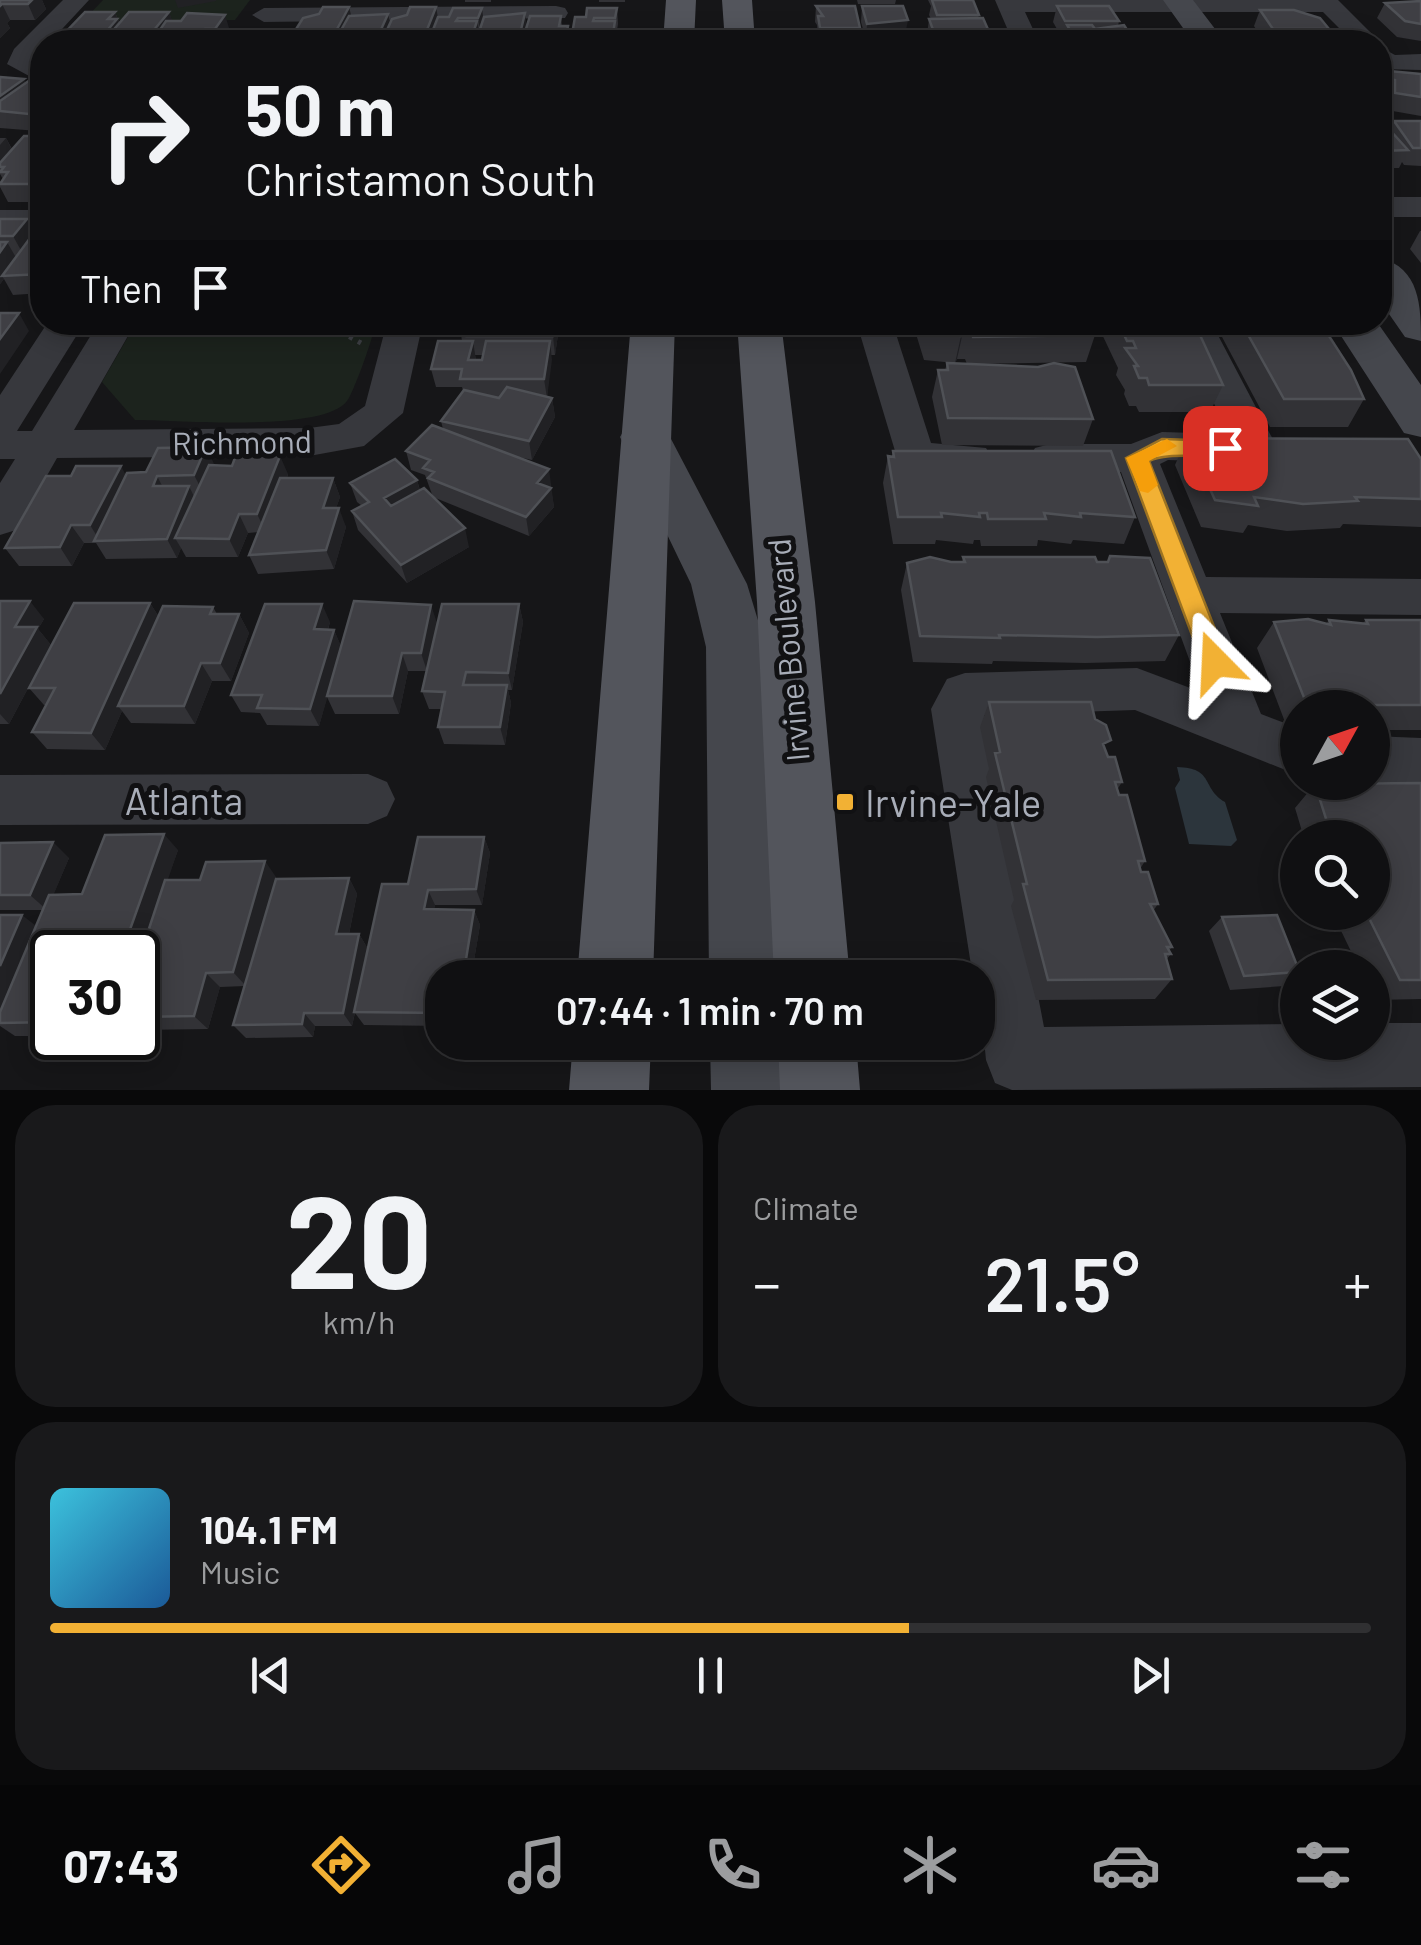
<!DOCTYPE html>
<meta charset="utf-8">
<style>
:root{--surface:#101012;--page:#19191b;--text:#f1f3f6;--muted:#9c9d9f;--line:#303032;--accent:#f2b134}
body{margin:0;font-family:Barlow,sans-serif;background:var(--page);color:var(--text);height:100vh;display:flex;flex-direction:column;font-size:38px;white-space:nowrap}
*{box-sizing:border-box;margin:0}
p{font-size:32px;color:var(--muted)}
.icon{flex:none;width:55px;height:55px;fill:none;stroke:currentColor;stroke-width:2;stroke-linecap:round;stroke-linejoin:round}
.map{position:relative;height:1090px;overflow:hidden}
.drawer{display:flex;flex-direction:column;gap:15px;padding:15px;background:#09090a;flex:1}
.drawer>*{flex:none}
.guide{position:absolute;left:30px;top:30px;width:1362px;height:305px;border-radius:40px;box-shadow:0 5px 25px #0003,0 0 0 2px var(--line);background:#101012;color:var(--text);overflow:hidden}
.needle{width:65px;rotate:50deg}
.buttons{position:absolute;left:1280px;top:690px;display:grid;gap:20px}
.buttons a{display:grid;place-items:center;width:110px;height:110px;border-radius:50%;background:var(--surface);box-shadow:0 5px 25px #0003,0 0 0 2px var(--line);font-size:50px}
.speed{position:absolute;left:30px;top:930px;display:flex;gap:20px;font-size:50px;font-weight:700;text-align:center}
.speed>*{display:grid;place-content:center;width:130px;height:130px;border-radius:50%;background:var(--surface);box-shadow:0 5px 25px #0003,0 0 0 2px var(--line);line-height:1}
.speed .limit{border:5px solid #111;border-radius:15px;background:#fff;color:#111}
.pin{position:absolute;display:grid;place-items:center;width:85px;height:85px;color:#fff;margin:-42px;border-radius:20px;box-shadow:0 5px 15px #0006}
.me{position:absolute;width:110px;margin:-55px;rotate:339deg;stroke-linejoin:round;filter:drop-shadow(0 0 8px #0008)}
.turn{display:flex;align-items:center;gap:35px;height:210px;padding:0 50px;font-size:45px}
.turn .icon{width:130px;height:130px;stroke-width:2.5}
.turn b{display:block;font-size:70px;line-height:85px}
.then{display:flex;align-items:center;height:95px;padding:0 50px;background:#0003;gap:20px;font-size:38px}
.big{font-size:75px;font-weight:600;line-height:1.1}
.drawer .tile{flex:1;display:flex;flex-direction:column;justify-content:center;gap:15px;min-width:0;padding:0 35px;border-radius:40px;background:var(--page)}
.drawer .dial{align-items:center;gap:0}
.dial b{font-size:130px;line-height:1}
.song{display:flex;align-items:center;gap:30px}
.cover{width:120px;height:120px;border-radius:15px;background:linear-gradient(135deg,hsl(190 70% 55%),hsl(210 70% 35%))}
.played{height:10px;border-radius:5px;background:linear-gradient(90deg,var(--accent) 65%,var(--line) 65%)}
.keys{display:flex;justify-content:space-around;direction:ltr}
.heat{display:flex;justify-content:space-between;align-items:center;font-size:55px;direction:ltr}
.drawer .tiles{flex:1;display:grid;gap:15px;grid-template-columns:1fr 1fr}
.tile:last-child{grid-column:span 2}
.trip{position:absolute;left:425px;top:960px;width:570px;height:100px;border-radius:40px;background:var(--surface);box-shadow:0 5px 25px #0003,0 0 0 2px var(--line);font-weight:600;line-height:100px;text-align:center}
.dock{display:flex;height:160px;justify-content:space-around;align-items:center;background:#060607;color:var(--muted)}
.dock .icon{width:70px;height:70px}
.dock .selected{color:var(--accent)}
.dock b{font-size:45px;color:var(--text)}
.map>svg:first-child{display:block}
.green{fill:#1c231d}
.water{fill:#2c353c}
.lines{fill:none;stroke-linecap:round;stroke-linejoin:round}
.path{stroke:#3d3f44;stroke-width:5;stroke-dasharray:4 6;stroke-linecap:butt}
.street{fill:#37383d;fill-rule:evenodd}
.secondary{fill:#45474d;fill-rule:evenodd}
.primary{fill:#53555c;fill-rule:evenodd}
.wall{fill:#323236;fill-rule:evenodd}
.shaded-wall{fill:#212124}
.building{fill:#3f3f44;stroke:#4f5156;stroke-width:2.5}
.route{fill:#f2b134;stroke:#9d7322;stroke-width:2.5}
.slow{fill:#f59e0b}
.poi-dot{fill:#f2b134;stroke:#111113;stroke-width:4}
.labels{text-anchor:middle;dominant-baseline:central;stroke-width:10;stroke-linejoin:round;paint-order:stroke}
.street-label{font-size:32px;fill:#a8adb8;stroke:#111113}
.near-street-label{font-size:38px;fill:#a8adb8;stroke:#111113}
.near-poi-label{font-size:38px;fill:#a8adb8;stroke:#111113;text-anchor:start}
</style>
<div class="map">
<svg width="1421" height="1090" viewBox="0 0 1421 1090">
<rect width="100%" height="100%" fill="#161618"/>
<path class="green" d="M103 0H250L235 20H84Z
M136 323 374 322V329C372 341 353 394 347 401 323 433 176 420 135 420L102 382Z"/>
<path class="water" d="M1177 767C1215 768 1201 788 1225 802L1237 840 1231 846 1189 844 1175 788 1180 780Z"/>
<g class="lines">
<path class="path" d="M323 322 361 343"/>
<path class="street" d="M63 0H89L50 42H42L34 61 42 65V83L7 64 14 49Z
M995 0H1338L1380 42H1353L1323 12H1025L1039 42H1013Z
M556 6 565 8 568 13 565 18 264 22 252 15 264 8Z
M1380 47 1395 55 1421 54V70L1380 69Z
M1380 197H1421V217H1380Z
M0 210H42V230H0Z
M48 322H85L17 431H32L99 322H136L74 430 309 428 339 424 365 406 387 322H423L403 413 364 446 309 456 57 458 16 530 0 535V483L15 459H0V395Z
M865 322H902L896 334 931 443 986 448 992 458 986 468 924 472 898 461 860 334Z
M1174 322H1211L1278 449 1272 459 1257 463 1168 460 1160 464 1206 577 1421 579V615L1220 613 1261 714 1298 728V775L1135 710 984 715 1044 1027 1298 1024V1042H1372V1023H1421V1087L1012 1090 995 1083 986 1060 978 978H973L931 709 947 679 965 673 1137 668 1201 692 1121 472 1035 468 1029 458 1035 448 1050 444H1131L1162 432 1229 434Z
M1372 736 1421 738V784L1372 782Z
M368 774 387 782 395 799 387 816 368 824 0 825V775Z"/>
<path class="secondary" d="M1163 0H1193L1225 42H1193Z
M1380 258C1420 268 1421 306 1421 341L1405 337 1380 301Z
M1332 322H1377L1421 385V437L1404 433Z
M645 420 663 425 670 437 747 584 766 647 785 978H709L706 647 691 584 620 437 627 425Z
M710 1042H788L791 1090H711Z"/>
<path class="primary" d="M666 0H696L694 42H663Z
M722 0H752L755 42H725Z
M631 322H675L653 978H577Z
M737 322H781L815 602 850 978H774L757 602Z
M573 1042H651L649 1090H569Z
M778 1042H856L860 1090H780Z"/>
</g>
<path class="wall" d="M0 0H42L46 9 35 20H10L7 23 10 28 0 38Z
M465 0H491V2H465Z
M599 0H625V2H599Z
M857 0H896L895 4H858Z
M928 0H973L979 15 978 18 990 34 989 42H929L927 35 929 19H931L929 15 931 6Z
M1421 1V41L1397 37 1377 18 1385 3Z
M816 6 860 28 858 42H818L817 25 815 22Z
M862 6 905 36 866 40 861 22Z
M1057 6 1119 21 1118 26 1135 42H1064V38H1062L1053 22Z
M349 7 351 16 388 14 390 22 449 17 453 8 483 19 525 13 526 27 561 16 562 26H568L569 42H288Z
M617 8 618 24 615 42H571V40L586 17Z
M1260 10 1329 29 1324 40 1327 42H1259L1261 37 1254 26Z
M115 12 120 24 169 12 172 21 230 31 222 42H65L62 36Z
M1389 71 1421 74V116L1387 110V97L1381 96 1382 88Z
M0 77 24 79 38 131 0 128Z
M1380 119 1390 130 1394 121H1421V166L1404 165 1402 162 1399 168H1380Z
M42 136V200L41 202H8L0 187V182L3 179 0 174V138H6L12 149Z
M0 219H27L34 232 42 230V293L13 295 4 279 0 284Z
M1420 231H1421V263L1410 249Z
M459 322H558L559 328 555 355H551L547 397 552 398 555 417 532 460 514 456 552 488 551 489 554 507 529 536 433 497 425 475 411 470 406 451 443 429 441 421 463 391 462 387H436L431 369 462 341ZM475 355H483L482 360H476Z
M917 322H1090L1095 335 1086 362 967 364 965 359H957L955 363 924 360 916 334Z
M1103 322H1194L1223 385 1210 412H1139L1136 406H1129L1124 394 1125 390 1116 375 1118 368 1100 330Z
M1214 322H1320L1364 399 1348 427H1270Z
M947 363 1093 419 1083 446 942 445 932 397 938 370H945Z
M1187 438 1421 459V527L1343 524 1340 528 1287 531 1248 525 1243 533 1201 527 1175 465Z
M893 451 1135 517 1124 544 1073 540 1071 544 1038 540 1037 546H981L980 540H974L973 544 936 540 935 544H893L883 483 888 456H892Z
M214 465 288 474 287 478H333L340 497 336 508 346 527 334 569 258 574 249 555 258 532 248 533 238 557H186L181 548 177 558 106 559 96 543H84L72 566H19L5 548 126 475Z
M417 480 420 490 469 547 407 583 358 530 352 511 362 506 357 502 350 483Z
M963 557 1097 562 1179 635 1165 661 1085 663 993 661 992 664 913 662 901 590 907 563 962 562Z
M0 601 44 619 38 629 51 645 9 724H0Z
M150 603 159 617 213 607 217 614H239L249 633 231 681H212L195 724 131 723 122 711 105 750 47 749 32 732 46 705H44L29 688Z
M519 604 523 622 512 690H508L511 703 505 745 444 744 438 727 442 709H429L422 691Z
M1329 620 1362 624 1366 620H1421V730H1372V708H1298V730H1288L1257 648 1274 622 1326 624Z
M330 622 328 630H334L341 647 437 623 427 671H408L399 714H335L327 697 319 726 267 725 260 713 241 712 231 695Z
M989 702 1105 750 1108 757 1122 782 1117 790 1145 861 1140 869 1158 904 1153 911 1172 947 1169 951 1171 954 1166 960 1172 979 1155 999 1036 1000 1011 906 1014 900 986 777 989 769 980 727Z
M1421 783V999L1374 1000 1372 996V968H1359L1332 912H1372V838H1304L1295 808 1315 784Z
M484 837 490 853 482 905H435L434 909 474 910 480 925 471 978H442V1026L364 1025 355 1013 352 1026H315L313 1037 246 1038 233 1025 245 986 220 987 208 1029 138 1030V952H52V1036H15L0 1026V915L36 926 43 910H0V843L69 858 53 895 82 894 178 850 167 880 276 877 260 935 349 878 357 894 349 934H359L368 949 408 884Z
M1222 917 1298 968V973L1284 986 1230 990 1209 931Z"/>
<path class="shaded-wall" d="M32 0H42L46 9 35 20 28 4Z
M175 0H216V1L178 8Z
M2 4 10 20 7 23 10 28 0 38V6Z
M349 7 353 23 335 42H330Z
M436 7 439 23 429 40 430 42H424Z
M482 8 484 24 481 34 478 18Z
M115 12 121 28 110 34 114 42H101L100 39 108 19Z
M169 12 175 28 155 37 157 42H144Z
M525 13 527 29 524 42H497Z
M388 14 392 30 381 42 379 34Z
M225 15 230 31 222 42H220L215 29Z
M908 20 905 36 866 40 867 24Z
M477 21 480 38 476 42H472Z
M205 29 210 42H199L198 39Z
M24 79 32 96 0 111V96Z
M42 104V127L38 131 29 114Z
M6 138 15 156 0 167V145Z
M42 171V200L41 202 32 184Z
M27 219 37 237 23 254 13 236Z
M7 242 18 261 2 276 4 279 0 284V252Z
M19 313 29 331 0 374V339Z
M555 322H558L559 328 555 355 553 336Z
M963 332 957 359 955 363 961 336Z
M473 341 476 360H468Z
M550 341 552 360 547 398 544 379Z
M552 398 555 417 532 460 529 441Z
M206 447 215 466 204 494 194 475Z
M280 456 288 474 266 532 257 514Z
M121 466 131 485 100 541 90 525Z
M549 469 554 507 529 536 526 517 537 483Z
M157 476 167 495 153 486Z
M333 478 340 497 330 527 323 508Z
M417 480 422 499 390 517 384 498Z
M189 486 198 505 175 538 181 548 177 558 167 539Z
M339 508 346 527 334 569 326 550Z
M239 514 248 533 238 557 229 539Z
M71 525 84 543 72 566 60 547Z
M465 528 469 547 407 583 401 565Z
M30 601 44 619 38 629 51 645 9 724 0 714V694L15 627Z
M150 603 162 622 118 706 122 711 105 750 91 733Z
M322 604 330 622 322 648 314 629Z
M519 604 523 622 512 690 508 673Z
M431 605 437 623 427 671 421 653Z
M239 614 249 633 231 681 220 663Z
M334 630 342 648 319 726 310 709Z
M402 653 408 671 399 714 392 696Z
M201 663 212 681 195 724 184 706Z
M507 685 511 703 505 745 500 727Z
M164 834 178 850 138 967V952H122Z
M484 837 490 853 482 905 476 889Z
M53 842 69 858 47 910 30 895Z
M265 861 276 877 246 986 233 972Z
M349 878 357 894 346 949 336 934Z
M428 890 435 905 432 924 424 909Z
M474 910 480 925 471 978H463Z
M22 915 40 929 0 1023V966Z
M359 934 368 949 352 1026 343 1013Z
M206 973 220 987 208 1029 194 1016Z
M304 1013 315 1026 313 1037 302 1024Z"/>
<path class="building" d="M0 0H32L28 4H2L0 6Z
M932 0H973L979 15H937Z
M1421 1V24L1405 21 1385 3Z
M816 6H855L860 28H820L818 16H823Z
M862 6H903L908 20 867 24Z
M1057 6H1109L1119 21H1065Z
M323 7H349L330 42H288L303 18 319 14Z
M410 7H436L423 40 382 41 392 19 407 15Z
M453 8H482L478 18H458L456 21H477L471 40H429L438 17H449Z
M587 8H617L615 18H594L593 21H615L612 40H571L575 17H586Z
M1260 10H1294L1320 18 1329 29H1273Z
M85 12H115L108 19H117L100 39 62 36Z
M129 12H169L144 42H118L121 38 110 34Z
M187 13 225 15 215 29H205L198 39 155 37 166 21H181Z
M525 13 520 34 496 42 476 41 484 17Z
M388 14 379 34H369L366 41H335L349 16Z
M530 16H561L559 26H568L565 40 522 42Z
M983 18 990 34 935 35 929 19Z
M1067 25H1092L1095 29 1124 25 1135 42H1077Z
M1264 31H1317L1327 42H1273Z
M1389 71 1421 74V97L1395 93V80L1389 79Z
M0 77 24 79 0 96Z
M30 80 42 81V104L29 114 0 111V101Z
M1380 119 1408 150 1380 151Z
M1394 121H1421V148H1413Z
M24 136H42V171L32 184H0L8 172H0L4 167H0V163Z
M0 219H27L13 236H0Z
M36 230H42V274L2 276Z
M0 242H7L0 252Z
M0 313H19L0 339Z
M459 322H555L553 336H467L470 323Z
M926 322H1090L1095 335 973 337 971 332H963L961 336 929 333Z
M1118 322H1194L1223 385H1149L1147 378H1139L1134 366H1138L1125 348H1136L1133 341H1127Z
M1241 322H1320L1351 370 1364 399H1284Z
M438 341H473L468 360H482L486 341H550L544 379H460L462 369H431Z
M947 363 1038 367 1054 363 1075 367 1093 419 948 418 938 370H948Z
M507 387 552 398 529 441 441 421 464 390 499 398Z
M432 425 549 469 537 483 551 488 526 517 428 478 434 472 423 468 430 460 406 451Z
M1187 438 1408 439 1421 459V499L1355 497 1358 501 1303 504 1254 497 1258 506 1215 500Z
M206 447 194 475 157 476 153 486H189L167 539 94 541 127 473 146 472 158 448Z
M893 451H1111L1135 517 1080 513 1081 517 1044 513 1046 519H988L987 513H979L980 517 941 513 942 517H898L888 456 894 457Z
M236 455 280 456 257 514H239L229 539 175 538 209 465 232 466Z
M395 459 417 480 384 498 391 506 424 488 465 528 401 565 352 511 369 502 350 483Z
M76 466H121L90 525H71L60 547 5 548 46 476H71Z
M280 478H333L323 508H339L326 550 249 555Z
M1110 556 1150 558 1179 635 1097 637 999 635 1000 638 920 636 907 563 930 557 951 562H965L963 557H1095L1097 562H1108Z
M0 601H30L15 627H37L0 694Z
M354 601 431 605 421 653H402L392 696H327Z
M74 603H150L91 733 32 732 55 688H29Z
M265 604H322L314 629 334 630 310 709 257 708 262 695H231Z
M442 604H519L508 673 466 672 463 685H507L500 727H438L445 692 422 691Z
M163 606 213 607 210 614H239L220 663H201L184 706H118Z
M1308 619 1331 625 1329 620 1368 624 1366 620H1421V705H1307L1274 622Z
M989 702H1091L1095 719 1106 725 1111 740 1103 744 1108 757H1115L1122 782H1115L1119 795H1127L1145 861H1138L1141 872H1148L1158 904H1150L1172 947H1167L1171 954H1165L1172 979 1048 980 1023 884H1027L995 753 1000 752Z
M1421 783V980H1400L1366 912H1372V838H1345L1342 830 1328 825 1315 784Z
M164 834 122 952H52V1022L0 1023V1012L49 895 82 894 105 835Z
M418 837H484L476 889 428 890 424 909 474 910 463 978H442V1013L354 1012 382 884H408Z
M53 842 30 895H0V843Z
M265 861 233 972 206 973 194 1016 138 1017V962L165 880H200L206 862Z
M349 878 336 934H359L343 1013H304L302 1024 233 1025 276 879Z
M0 915H22L0 966Z
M1277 915 1298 968V972L1244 976 1222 917Z"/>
<path class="route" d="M1162 439 1225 441 1235 448C1221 464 1174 449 1149 461L1228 662 1215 672 1202 662 1126 458Z"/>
<path class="slow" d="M1167 439 1177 446 1149 461 1158 485 1148 493 1140 491 1126 458Z"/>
<rect class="poi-dot" x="835" y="792" width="20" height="20" rx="5"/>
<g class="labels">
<g class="street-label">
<text transform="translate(242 441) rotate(-1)">Richmond</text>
<text transform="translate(787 650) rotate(-95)">Irvine Boulevard</text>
</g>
<g class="near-street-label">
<text x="184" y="800">Atlanta</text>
</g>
<g class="near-poi-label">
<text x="865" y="802">Irvine-Yale</text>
</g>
</g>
</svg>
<div class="buttons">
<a><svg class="needle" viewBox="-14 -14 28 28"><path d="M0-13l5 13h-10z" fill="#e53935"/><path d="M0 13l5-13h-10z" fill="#9c9d9f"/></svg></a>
<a><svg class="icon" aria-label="search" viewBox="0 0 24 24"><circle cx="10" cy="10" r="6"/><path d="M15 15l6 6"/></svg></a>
<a><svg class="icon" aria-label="layers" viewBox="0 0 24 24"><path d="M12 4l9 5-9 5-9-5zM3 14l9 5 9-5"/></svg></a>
</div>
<div class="speed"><div class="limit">30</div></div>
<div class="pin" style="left:1225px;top:448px;background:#d93025"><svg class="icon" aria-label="arrive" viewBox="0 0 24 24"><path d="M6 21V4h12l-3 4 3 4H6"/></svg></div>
<svg class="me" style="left:1215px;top:662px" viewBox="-20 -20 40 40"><path d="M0-17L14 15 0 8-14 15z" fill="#f2b134" stroke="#fff" stroke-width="4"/></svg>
<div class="trip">07:44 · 1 min · 70 m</div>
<div class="guide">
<div class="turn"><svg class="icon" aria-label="right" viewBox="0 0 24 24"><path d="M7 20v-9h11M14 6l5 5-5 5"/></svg><div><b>50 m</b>Christamon South</div></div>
<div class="then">Then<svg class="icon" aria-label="arrive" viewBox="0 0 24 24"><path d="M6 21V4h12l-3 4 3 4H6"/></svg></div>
</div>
</div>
<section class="drawer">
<div class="tiles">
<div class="tile dial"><b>20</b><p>km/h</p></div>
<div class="tile"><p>Climate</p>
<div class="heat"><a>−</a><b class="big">21.5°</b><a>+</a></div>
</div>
<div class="tile">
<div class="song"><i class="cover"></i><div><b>104.1 FM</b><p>Music</p></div></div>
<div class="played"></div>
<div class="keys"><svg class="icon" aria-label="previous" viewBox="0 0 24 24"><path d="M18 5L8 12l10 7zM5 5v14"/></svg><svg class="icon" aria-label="pause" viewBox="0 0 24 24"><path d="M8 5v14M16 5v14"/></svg><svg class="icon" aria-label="next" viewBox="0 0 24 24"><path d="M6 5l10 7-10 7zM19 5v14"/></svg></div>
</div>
</div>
</section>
<nav class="dock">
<b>07:43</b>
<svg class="icon selected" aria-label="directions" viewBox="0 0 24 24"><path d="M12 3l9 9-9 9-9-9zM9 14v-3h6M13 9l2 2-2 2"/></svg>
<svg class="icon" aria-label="music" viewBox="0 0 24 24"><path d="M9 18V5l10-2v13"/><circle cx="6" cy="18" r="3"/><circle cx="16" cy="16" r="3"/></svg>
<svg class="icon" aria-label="phone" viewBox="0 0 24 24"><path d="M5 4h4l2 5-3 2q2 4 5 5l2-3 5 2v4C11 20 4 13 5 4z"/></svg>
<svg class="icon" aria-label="climate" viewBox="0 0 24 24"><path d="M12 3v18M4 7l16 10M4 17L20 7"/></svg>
<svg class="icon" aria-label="car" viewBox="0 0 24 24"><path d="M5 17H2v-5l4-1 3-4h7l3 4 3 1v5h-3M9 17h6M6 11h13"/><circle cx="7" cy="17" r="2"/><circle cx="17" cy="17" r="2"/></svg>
<svg class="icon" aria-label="filters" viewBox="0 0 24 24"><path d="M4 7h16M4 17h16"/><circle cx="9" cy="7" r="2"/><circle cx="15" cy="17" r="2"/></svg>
</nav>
